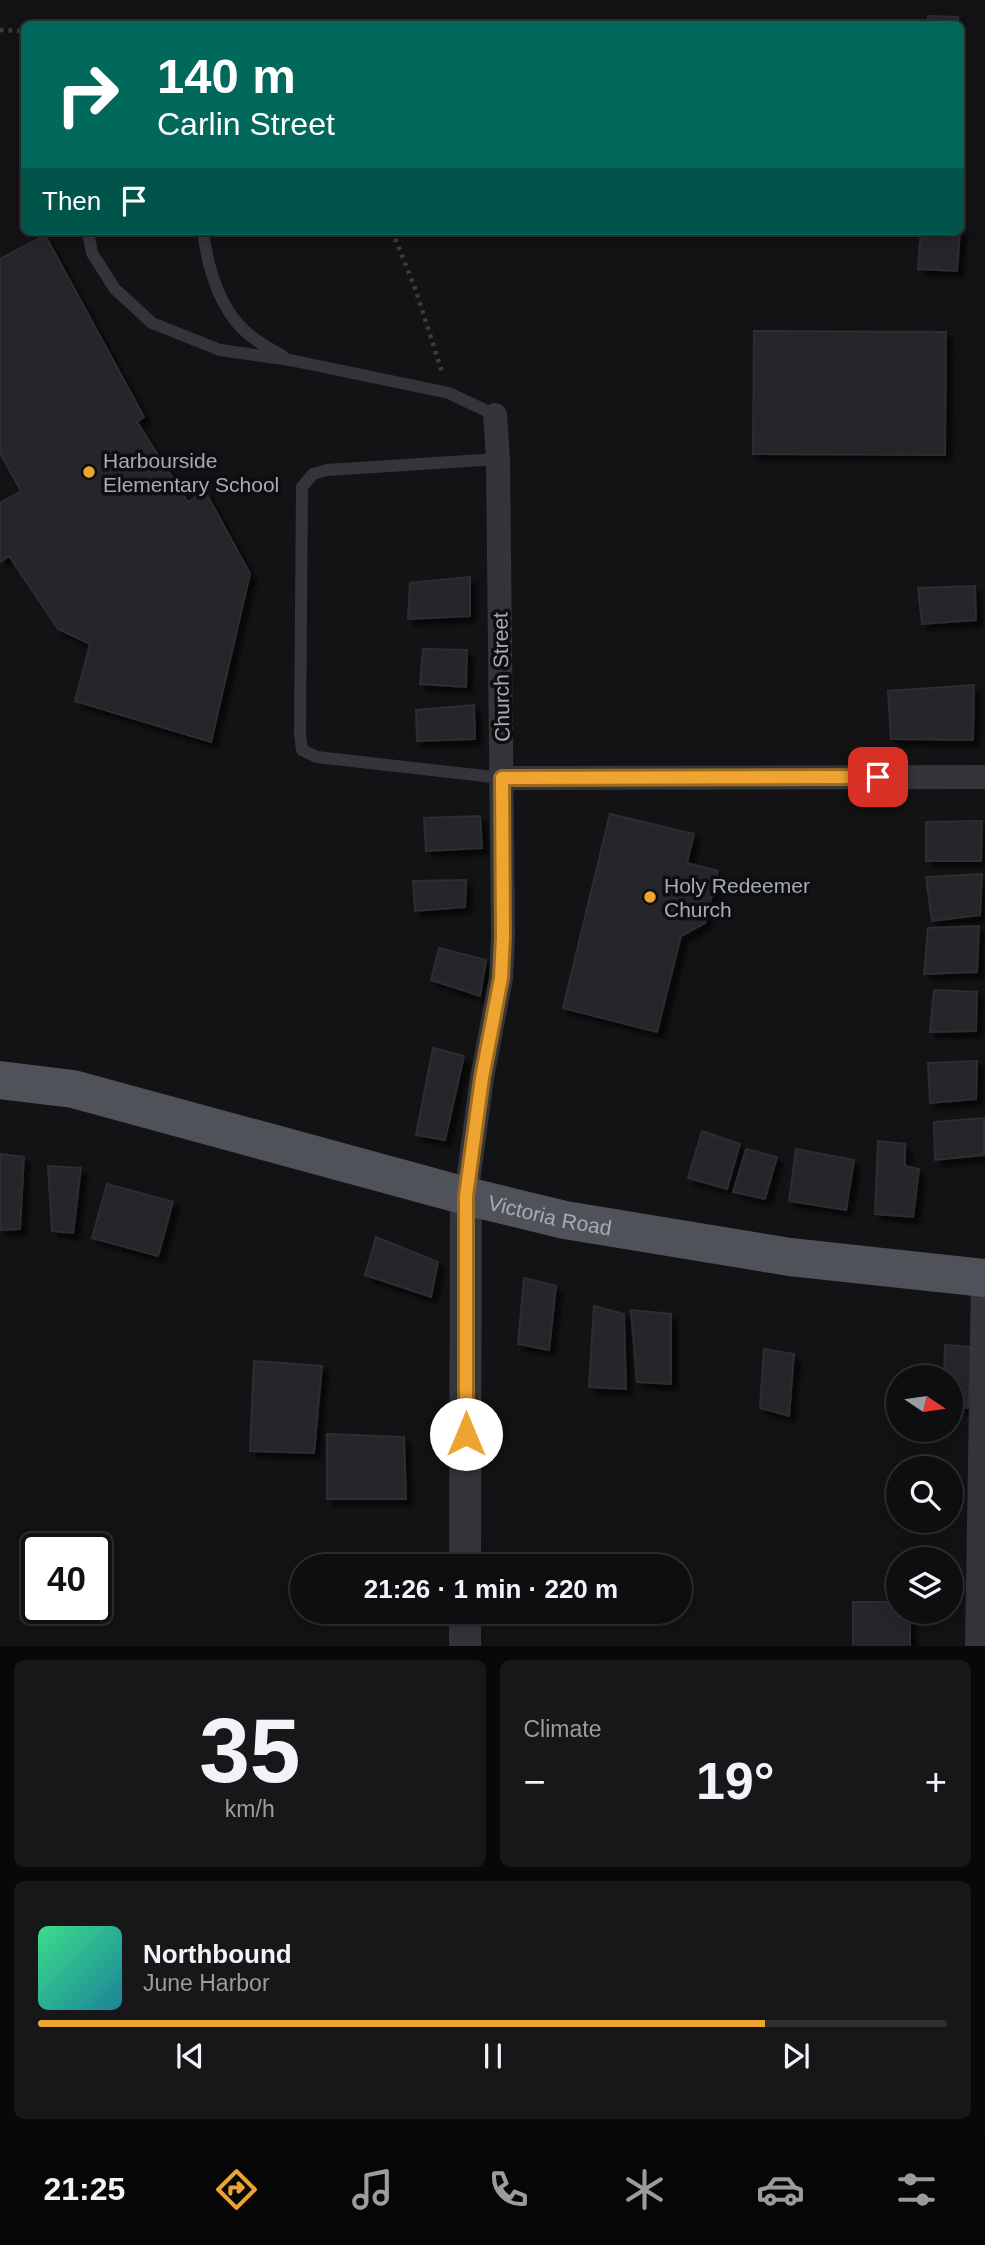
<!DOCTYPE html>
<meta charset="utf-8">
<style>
:root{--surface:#0e0e10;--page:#171719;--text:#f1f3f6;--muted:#9b9c9f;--line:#2e2e30;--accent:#efa431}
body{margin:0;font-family:Arial,sans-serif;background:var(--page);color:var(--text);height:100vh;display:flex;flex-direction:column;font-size:26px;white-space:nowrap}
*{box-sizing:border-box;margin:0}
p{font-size:23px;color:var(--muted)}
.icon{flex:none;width:38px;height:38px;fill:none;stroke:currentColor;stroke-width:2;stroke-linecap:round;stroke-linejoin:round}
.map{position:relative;height:1646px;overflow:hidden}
.details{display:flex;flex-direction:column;gap:14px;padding:14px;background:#080809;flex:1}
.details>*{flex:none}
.hud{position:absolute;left:21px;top:21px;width:943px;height:214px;border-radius:10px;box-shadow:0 4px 18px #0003,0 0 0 2px var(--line);background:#00695c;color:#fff;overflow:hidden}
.needle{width:46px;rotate:103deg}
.buttons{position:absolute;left:886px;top:1365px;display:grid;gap:14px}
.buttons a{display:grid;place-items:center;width:77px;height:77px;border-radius:50%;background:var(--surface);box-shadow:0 4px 18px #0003,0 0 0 2px var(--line);font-size:35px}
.speed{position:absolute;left:21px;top:1533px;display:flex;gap:14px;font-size:35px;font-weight:700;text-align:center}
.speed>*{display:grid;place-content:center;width:91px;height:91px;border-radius:50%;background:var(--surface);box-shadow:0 4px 18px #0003,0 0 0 2px var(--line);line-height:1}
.speed .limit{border:4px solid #111;border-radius:10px;background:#fff;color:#111}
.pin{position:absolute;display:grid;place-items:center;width:60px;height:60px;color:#fff;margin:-30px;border-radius:14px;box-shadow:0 4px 10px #0006}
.me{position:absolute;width:77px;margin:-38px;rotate:0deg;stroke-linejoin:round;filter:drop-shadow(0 0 5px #0008)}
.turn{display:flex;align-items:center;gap:24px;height:147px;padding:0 21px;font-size:32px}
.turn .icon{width:91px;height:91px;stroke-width:2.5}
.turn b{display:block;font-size:49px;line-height:60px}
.then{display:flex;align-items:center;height:66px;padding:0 21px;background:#0003;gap:14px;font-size:26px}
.big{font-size:52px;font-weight:700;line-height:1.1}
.details .widget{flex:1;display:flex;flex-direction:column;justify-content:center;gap:10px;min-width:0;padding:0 24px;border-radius:10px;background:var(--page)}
.details .dial{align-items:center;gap:0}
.dial b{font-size:91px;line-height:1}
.song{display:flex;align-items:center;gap:21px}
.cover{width:84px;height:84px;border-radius:10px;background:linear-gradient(135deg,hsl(150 70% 55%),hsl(190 70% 35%))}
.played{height:7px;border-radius:4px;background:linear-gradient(90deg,var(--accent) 80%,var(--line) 80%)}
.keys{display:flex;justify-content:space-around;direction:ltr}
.heat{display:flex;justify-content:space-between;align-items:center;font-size:38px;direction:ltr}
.details .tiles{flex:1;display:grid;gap:14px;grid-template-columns:1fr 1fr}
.widget:last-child{grid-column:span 2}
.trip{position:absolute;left:290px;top:1554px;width:402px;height:70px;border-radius:35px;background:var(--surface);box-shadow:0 4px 18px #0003,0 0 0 2px var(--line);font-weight:700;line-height:70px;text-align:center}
.tab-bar{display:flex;height:112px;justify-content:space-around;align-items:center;background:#060606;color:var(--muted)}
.tab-bar .icon{width:49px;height:49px}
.tab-bar .on{color:var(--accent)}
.tab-bar b{font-size:32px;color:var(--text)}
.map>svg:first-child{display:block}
.building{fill:#262629;stroke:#2d2d31;stroke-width:2;filter:url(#shadow)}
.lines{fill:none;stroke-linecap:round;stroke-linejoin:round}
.path{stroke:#3a3c41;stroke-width:4.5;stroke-dasharray:3.5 5;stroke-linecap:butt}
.service{stroke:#34353a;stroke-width:12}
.minor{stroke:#34353a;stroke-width:24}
.tertiary{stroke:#34353a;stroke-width:32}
.primary{stroke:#505259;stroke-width:38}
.route-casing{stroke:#9b6b20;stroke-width:18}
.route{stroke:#efa431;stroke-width:12}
.poi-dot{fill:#efa431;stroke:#0e0e10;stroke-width:2.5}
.labels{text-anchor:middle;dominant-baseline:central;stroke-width:7;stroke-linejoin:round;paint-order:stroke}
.poi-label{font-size:21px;fill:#a5abb5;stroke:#0e0e10;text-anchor:start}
.street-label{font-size:21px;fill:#a5abb5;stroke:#0e0e10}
</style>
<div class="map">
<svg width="985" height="1647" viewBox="0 0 985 1647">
<defs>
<filter id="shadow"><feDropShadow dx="6" dy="6" stdDeviation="2" flood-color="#0009"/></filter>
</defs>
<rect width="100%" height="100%" fill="#131315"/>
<path class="building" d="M928 16 958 17V24H928Z
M921 231H960L957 271 918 269Z
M45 235 144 417 137 422 188 502 205 491 250 574 211 742 75 701 90 644 58 629 9 556 0 562V503L21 491 0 453V259Z
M754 331 946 332 945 455 753 454Z
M470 577V616L408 619 410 583Z
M975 586 976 620 922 624 918 588Z
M423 649 467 650 466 687 420 684Z
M974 685 973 740 891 739 888 691Z
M474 705 475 739 417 741 416 710Z
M610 814 694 834 687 863 718 871 705 923 681 936 657 1032 563 1008Z
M480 816 482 848 426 851 424 818Z
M982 821 981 861H926V822Z
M982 874 980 915 932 921 926 877Z
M466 880 465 907 415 911 413 881Z
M979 926 977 972 924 974 928 928Z
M439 948 486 960 480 996 431 980Z
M934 990 977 992 976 1031 930 1032Z
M433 1048 464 1056 445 1140 416 1135Z
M977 1061 976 1099 930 1103 928 1063Z
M984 1118V1155L935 1160 934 1122Z
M702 1131 740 1144 727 1189 688 1178Z
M878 1141 905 1144V1166L919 1169 913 1217 875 1214Z
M746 1149 777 1157 765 1199 733 1192Z
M796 1149 854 1160 846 1210 789 1201Z
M0 1154 24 1157 20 1229 0 1230Z
M48 1166 81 1168 73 1233 52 1231Z
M107 1184 173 1202 158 1256 92 1238Z
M376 1237 438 1262 431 1297 365 1275Z
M524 1278 556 1286 549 1350 518 1344Z
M594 1306 624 1314 626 1389 589 1387Z
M631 1310 671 1314V1384L637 1382Z
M945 1345 972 1347 968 1408 950 1406V1377H944Z
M764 1349 794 1354 789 1416 760 1408Z
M254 1361 322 1366 314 1453 250 1451Z
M327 1434 404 1437 406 1499H327Z
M853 1602H898V1612H910V1647H853Z"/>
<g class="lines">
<path class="path" d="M0 30 24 31
M392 231 415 288 442 372"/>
<path class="service" d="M88 231 92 253 115 289 152 323 220 350 290 360 449 393 495 415
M203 231C207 263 216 298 238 324 250 338 268 348 283 356
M498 459 327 470 313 474 302 487 300 734 302 750 317 757 502 778"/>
<path class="minor" d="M502 778 985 777
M466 1196 482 1078 501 978 503 937 498 459 495 415
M977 1647 983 1278"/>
<path class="tertiary" d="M465 1566 466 1196
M465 1647V1612"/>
<path class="primary" id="s1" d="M0 1080 73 1089 466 1196 565 1220 790 1257 985 1278"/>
</g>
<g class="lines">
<defs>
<path id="route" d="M466 1434V1196L482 1078 501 978 503 937 502 778 878 777"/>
</defs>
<use href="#route" class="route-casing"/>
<use href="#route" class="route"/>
</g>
<g class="poi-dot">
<circle cx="89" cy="472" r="7"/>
<circle cx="650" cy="897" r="7"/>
</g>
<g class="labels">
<g class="poi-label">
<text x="103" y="460">Harbourside<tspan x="103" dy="24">Elementary School</tspan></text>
<text x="664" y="885">Holy Redeemer<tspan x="664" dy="24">Church</tspan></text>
</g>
<g class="street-label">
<text transform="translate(501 677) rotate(-91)">Church Street</text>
<text stroke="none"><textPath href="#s1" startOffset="567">Victoria Road</textPath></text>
</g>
</g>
</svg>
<div class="buttons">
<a><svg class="needle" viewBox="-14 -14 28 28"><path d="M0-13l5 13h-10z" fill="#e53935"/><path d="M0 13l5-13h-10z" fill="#9b9c9f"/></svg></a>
<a><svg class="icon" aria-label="search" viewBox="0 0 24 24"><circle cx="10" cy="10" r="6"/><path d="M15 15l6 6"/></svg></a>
<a><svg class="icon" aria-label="layers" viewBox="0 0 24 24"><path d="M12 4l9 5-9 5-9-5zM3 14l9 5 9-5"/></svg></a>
</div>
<div class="speed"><div class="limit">40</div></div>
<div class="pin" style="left:878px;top:777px;background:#d93025"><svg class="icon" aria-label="arrive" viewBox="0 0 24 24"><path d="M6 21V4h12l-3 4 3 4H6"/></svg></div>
<svg class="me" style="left:466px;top:1434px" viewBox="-20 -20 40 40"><circle r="19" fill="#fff"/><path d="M0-13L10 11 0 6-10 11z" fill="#efa431"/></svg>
<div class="trip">21:26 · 1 min · 220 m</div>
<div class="hud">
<div class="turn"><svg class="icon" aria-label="right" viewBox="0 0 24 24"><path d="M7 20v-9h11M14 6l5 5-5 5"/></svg><div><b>140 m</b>Carlin Street</div></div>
<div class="then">Then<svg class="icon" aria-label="arrive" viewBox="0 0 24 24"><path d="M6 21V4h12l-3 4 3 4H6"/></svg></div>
</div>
</div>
<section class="details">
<div class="tiles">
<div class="widget dial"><b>35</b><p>km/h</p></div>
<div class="widget"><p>Climate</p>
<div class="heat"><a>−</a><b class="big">19°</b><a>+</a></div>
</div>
<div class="widget">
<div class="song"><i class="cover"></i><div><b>Northbound</b><p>June Harbor</p></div></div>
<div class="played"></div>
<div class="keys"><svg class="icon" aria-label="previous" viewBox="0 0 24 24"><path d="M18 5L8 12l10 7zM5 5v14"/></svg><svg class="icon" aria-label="pause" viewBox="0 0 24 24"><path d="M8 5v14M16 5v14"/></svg><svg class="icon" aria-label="next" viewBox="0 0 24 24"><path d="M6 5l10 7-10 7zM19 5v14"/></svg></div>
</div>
</div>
</section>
<nav class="tab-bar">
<b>21:25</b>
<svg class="icon on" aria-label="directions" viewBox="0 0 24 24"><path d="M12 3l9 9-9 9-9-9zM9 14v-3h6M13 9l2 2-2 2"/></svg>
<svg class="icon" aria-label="music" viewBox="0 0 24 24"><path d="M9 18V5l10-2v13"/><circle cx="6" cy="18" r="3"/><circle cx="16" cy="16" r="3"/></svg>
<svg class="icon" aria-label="phone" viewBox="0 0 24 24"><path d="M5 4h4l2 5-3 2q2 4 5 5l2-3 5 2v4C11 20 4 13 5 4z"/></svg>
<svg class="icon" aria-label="climate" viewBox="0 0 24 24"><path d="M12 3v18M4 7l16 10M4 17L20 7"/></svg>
<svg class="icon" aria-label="car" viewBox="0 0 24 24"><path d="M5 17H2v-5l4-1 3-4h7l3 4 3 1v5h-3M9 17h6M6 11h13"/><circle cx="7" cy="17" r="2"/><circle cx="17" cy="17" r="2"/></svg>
<svg class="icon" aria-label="filters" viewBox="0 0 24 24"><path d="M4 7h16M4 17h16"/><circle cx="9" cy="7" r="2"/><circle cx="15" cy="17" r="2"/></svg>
</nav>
